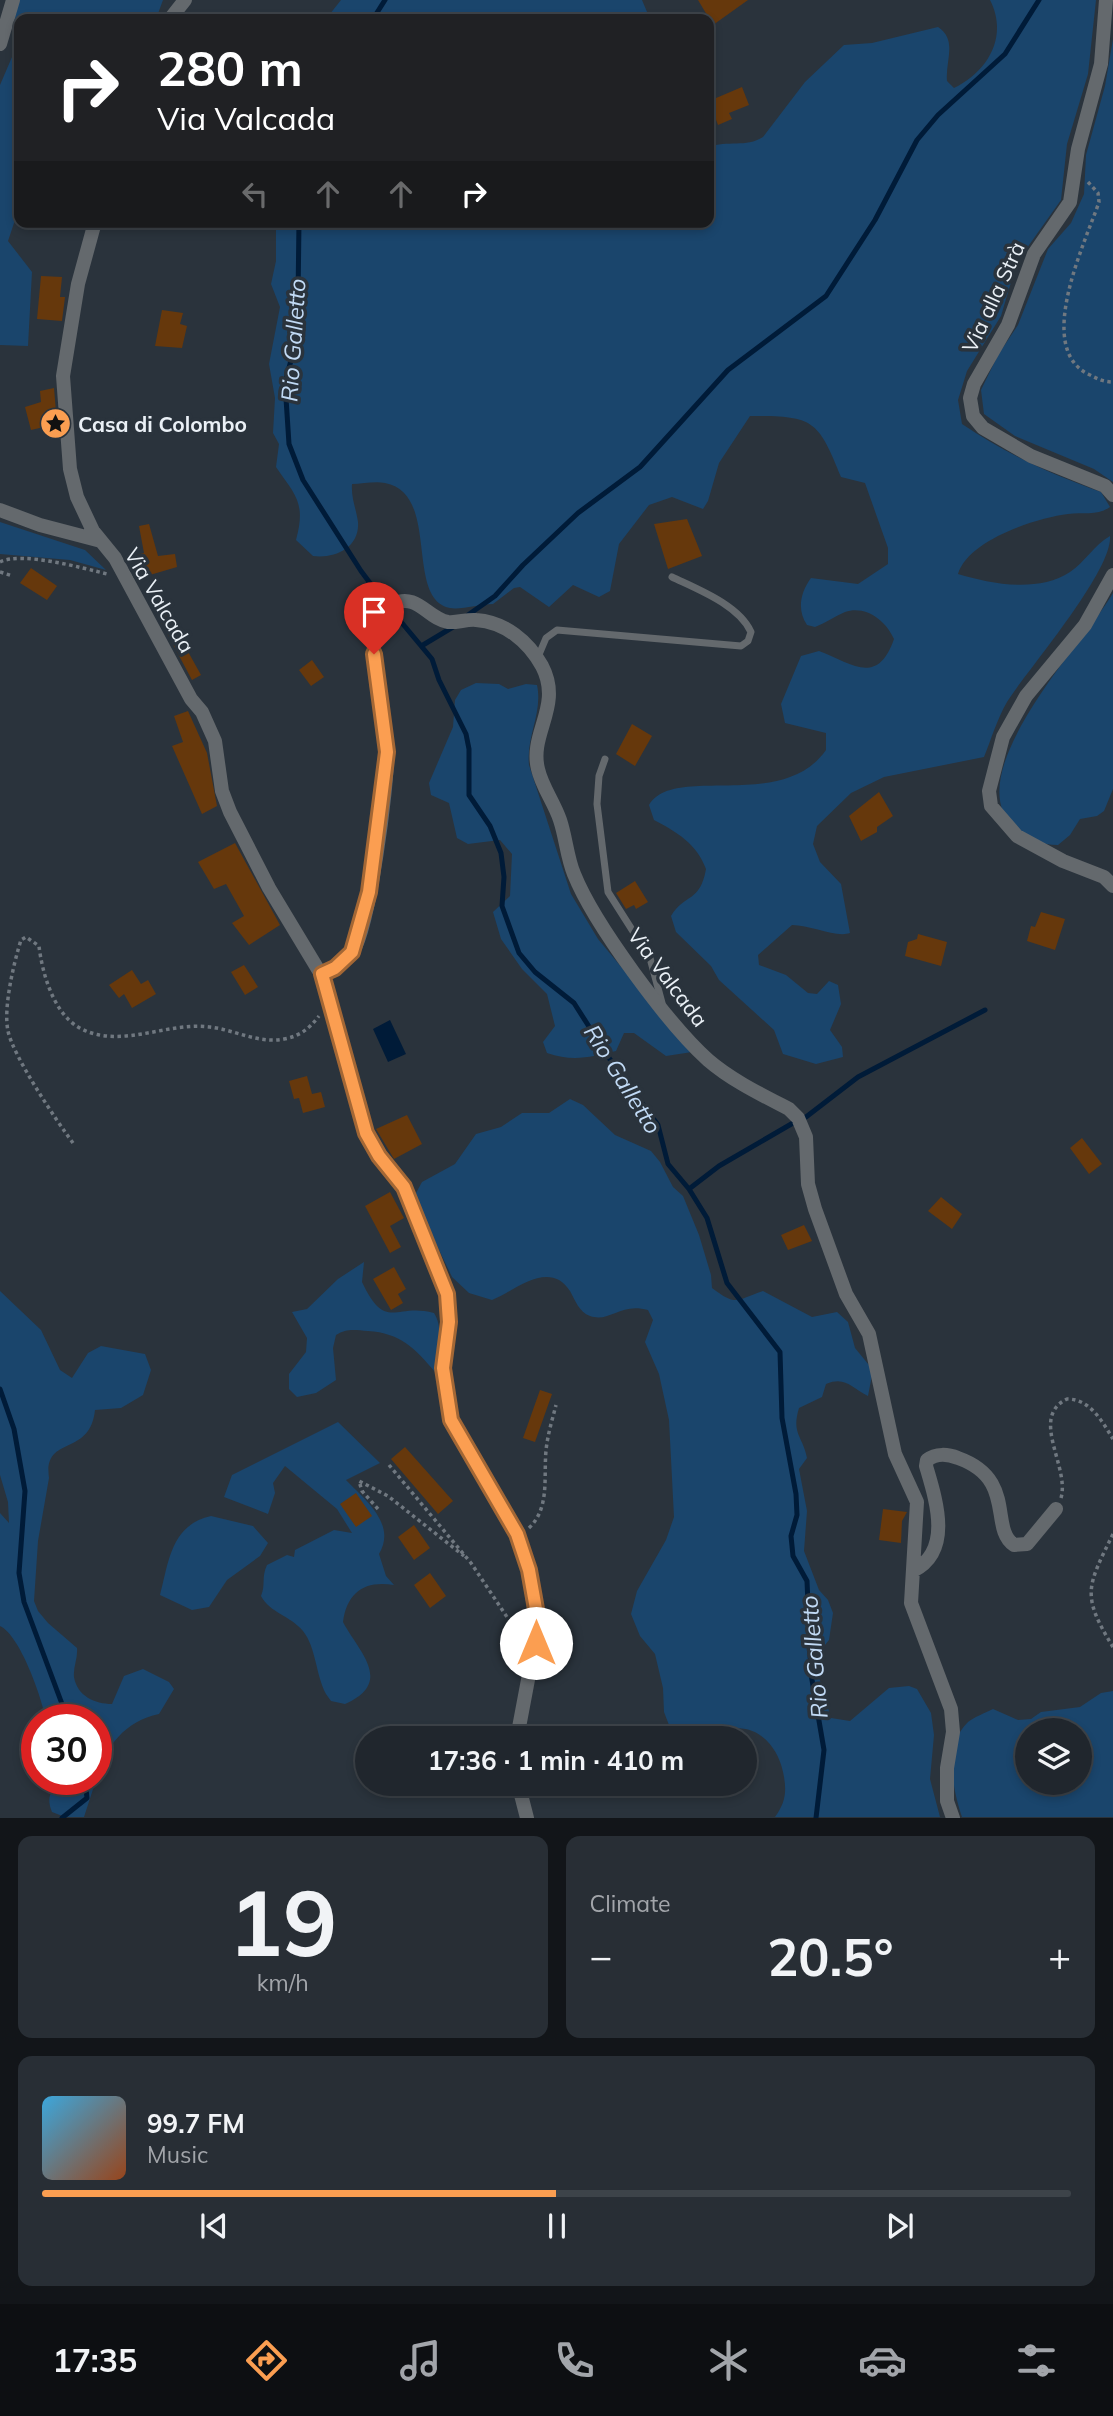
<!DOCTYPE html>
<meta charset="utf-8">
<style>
:root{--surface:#20262d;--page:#282e35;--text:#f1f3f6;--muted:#a2a5aa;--line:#3d4349;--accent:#fb9e51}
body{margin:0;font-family:Mulish,sans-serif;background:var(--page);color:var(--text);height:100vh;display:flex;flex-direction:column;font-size:26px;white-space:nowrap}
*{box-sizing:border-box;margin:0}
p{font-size:23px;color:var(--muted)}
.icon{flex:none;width:38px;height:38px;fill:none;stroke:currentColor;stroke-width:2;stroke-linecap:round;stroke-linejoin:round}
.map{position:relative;height:1818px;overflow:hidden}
.panel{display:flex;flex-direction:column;gap:18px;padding:18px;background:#121519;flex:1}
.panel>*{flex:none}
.top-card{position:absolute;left:14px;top:14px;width:700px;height:214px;border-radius:14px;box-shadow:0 4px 10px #0003,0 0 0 2px var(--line);background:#202124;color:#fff;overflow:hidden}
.controls{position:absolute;left:1015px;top:1718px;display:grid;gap:14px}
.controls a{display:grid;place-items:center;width:77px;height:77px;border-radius:50%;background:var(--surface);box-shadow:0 4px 10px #0003,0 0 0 2px var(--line);font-size:35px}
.speed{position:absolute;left:21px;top:1704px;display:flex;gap:14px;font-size:35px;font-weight:700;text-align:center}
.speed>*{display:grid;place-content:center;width:91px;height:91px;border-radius:50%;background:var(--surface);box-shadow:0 4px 10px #0003,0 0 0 2px var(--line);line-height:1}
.speed .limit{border:10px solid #d22;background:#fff;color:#111}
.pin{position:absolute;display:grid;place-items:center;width:60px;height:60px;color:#fff;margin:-72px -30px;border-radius:50% 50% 50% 0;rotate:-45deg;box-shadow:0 0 7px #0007}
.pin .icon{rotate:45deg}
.me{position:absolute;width:77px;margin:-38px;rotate:0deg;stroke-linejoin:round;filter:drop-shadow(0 0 5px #0008)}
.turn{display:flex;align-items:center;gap:24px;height:147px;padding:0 28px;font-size:32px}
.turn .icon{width:91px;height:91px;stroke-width:2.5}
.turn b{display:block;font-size:49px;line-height:60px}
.lanes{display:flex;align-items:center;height:66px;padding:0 28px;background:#0003;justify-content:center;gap:35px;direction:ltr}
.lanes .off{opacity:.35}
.big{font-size:52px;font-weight:700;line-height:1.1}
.panel .widget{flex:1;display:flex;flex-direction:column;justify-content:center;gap:10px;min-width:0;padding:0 24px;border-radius:14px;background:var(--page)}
.panel .dial{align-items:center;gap:0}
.dial b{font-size:91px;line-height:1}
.song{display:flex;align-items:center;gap:21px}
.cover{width:84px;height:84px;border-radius:10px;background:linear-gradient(135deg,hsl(200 70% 55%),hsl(20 70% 35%))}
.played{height:7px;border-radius:4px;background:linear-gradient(90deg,var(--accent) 50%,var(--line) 50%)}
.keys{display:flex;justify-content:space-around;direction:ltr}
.heat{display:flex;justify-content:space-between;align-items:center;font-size:38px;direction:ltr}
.panel .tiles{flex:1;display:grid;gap:18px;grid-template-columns:1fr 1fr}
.widget:last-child{grid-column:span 2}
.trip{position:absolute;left:355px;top:1726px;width:402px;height:70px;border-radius:35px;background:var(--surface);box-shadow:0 4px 10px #0003,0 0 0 2px var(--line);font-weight:700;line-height:70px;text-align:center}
.dock{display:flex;height:112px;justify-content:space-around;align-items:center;background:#0d0f12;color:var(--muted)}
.dock .icon{width:49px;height:49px}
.dock .selected{color:var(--accent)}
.dock b{font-size:32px;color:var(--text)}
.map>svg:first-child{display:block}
.green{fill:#1a456c;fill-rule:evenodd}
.water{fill:#001b38}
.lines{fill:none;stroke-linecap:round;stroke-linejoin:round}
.stream{stroke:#001b38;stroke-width:5}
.building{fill:#66380c}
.path{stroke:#707880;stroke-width:3.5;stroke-dasharray:3.5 3.5;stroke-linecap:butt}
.service{stroke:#64696d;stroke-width:7}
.minor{stroke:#64696d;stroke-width:14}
.route-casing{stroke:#a36735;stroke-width:18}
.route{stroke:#fb9e51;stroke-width:12}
.labels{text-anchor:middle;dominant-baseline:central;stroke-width:7;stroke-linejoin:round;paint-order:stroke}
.street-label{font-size:21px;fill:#eaf0f6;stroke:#2a333c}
.poi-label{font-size:21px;font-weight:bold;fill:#eaf0f6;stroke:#2a333c;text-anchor:start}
.water-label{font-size:23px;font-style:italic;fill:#c1daf5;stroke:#2a333c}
</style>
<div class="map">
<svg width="1113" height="1818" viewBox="0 0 1113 1818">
<rect width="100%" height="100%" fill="#2a333c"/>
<path class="green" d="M17 0H163L156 19H19V217L15 220 8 241 32 272 28 346 0 345V85L15 50 13 26Z
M341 0H642L650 19H326Z
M990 0H1096L1088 74 1067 144 1061 200 1017 262 1001 316 967 371 958 400 962 424C1006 454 1051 474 1101 492L1110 507C1097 516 1083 512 1068 514 1036 518 968 540 958 574 991 584 1038 593 1070 572 1085 562 1094 545 1110 536 1113 571 1026 672 1007 702 997 719 991 740 984 757L884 777 851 793 817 826 813 844 820 862 841 884 850 933C836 938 811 925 792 925L758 955 759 965 786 975 808 993 817 994 829 981 838 985 841 1004 830 1030 842 1047 843 1057 816 1064 783 1054 774 1030 719 980 711 966 676 932 671 916C685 893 700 903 706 869 697 844 677 832 654 820L649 805C674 763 782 813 826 750V733L785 723 781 704 801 656 819 651C850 662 877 688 894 639 886 621 866 605 845 612 835 616 826 623 815 627L807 625C797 610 800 593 811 578L858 584 888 564V548L865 483 841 477C818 419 813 416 750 416L719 463 708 501 703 509 672 497 649 505 619 544 610 591 599 597 573 585 549 607 520 587 514 588 493 604C480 604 461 610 450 608 404 599 441 493 385 483 375 481 362 484 352 484 351 498 356 508 358 522 360 548 334 559 313 556L296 540C306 503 296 496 276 467L279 444 273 433 275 398 269 364 280 307 271 284 276 261V225L277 222H709V147C727 140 746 148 763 137L805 82 844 45 872 43 938 27C958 40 945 61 947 81L954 88C987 72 1009 37 990 0Z
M1113 39V482L1094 469 1015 436 984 414 981 390 998 355 1018 325 1048 249 1071 223 1084 194 1086 155 1105 86Z
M0 522 85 550 106 570 70 560 0 554Z
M1113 593V789L1104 811 1097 816 1080 819 1070 835 1058 845C1040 845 1028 839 1015 828 955 775 1085 642 1113 593Z
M476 683 499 684 508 689 526 684 537 685C543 713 526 736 529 765L571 894 598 939 692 1052 666 1056 634 1033H624L616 1051C591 1057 573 1062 547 1053L543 1042 555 1026 547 994 522 969 501 939 493 912 510 896 512 854 500 840 468 844 457 838 449 803 431 795 429 783 453 727 455 700 461 690Z
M570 1099 583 1105 615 1135 651 1151 660 1162 673 1187 683 1196 699 1235 711 1275 712 1288C737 1307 736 1300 763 1291L812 1317 837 1312 848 1322 855 1348 873 1370 868 1396C851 1388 846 1376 826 1384L822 1397 799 1408C791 1434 803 1436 807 1458L799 1469 807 1511 804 1551 819 1590 828 1600 833 1613 829 1640 821 1650 819 1677 831 1718 850 1721 889 1688 909 1686 917 1689 931 1713 934 1735 930 1779 940 1817H775C786 1802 787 1790 783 1772 778 1747 758 1724 731 1729 724 1730 718 1736 711 1738 700 1740 685 1738 674 1738L664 1712 663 1688 655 1654 640 1636 631 1614 637 1591 666 1540 674 1517 669 1420 659 1374 645 1342 653 1320 648 1310C620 1302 610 1323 590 1316 579 1312 575 1300 570 1291 549 1259 515 1291 492 1300L469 1293 452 1277 417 1204 416 1193 422 1182 455 1164 476 1134 501 1127 522 1113H549Z
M364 1262 362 1282C386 1333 395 1302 434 1313 445 1330 436 1353 435 1372 415 1348 400 1333 368 1331 355 1330 347 1328 336 1335L333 1348 336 1380 316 1393 297 1397 289 1389V1374L306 1352 307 1338 292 1312 307 1309 338 1279Z
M0 1291 41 1330 60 1370 72 1378 88 1353 101 1346 145 1354 151 1370 143 1395 121 1408 95 1410C90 1458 43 1434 49 1478L38 1541 34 1601 38 1611 48 1623 77 1648C78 1658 73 1667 74 1677 77 1696 95 1704 112 1704L124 1676 143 1669 169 1682 174 1689 159 1714C125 1721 106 1746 96 1778V1720H46C42 1698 20 1635 0 1626V1513L9 1523 8 1502 0 1475Z
M338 1422 380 1463 346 1480C365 1500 397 1524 379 1554L386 1576 394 1585C365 1580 347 1592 343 1622 358 1651 395 1682 345 1704L331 1701 326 1694C316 1676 316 1647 303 1631 291 1616 270 1613 261 1596 266 1584 261 1578 267 1565L287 1555 294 1557 295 1550 334 1530 352 1533 337 1509 285 1466 273 1483 275 1493 268 1514 224 1497 232 1475Z
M211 1516 253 1526 268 1543 260 1556 227 1580 209 1607 192 1610 160 1595C169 1561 171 1525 211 1516Z
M1113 1691V1817H962C953 1790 943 1746 968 1722 974 1717 985 1713 993 1709L1018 1720 1031 1719 1041 1712 1080 1707 1101 1693ZM1027 1731H1080V1783H1027Z
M58 1780H96L84 1817H65L52 1812C46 1797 51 1793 58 1780Z"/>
<path class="water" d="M390 1020 406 1054 388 1062 373 1029Z"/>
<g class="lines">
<path class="stream" d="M373 19 385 0
M299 222 298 299 294 349 285 383 289 444 303 480 361 571 382 599
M392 611 432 659 439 680 466 734 469 749V795L490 826 501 853 504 877 502 906 519 953 535 972 574 1003 609 1058 658 1125 668 1164 689 1189 707 1218 727 1283 780 1352 782 1418 796 1494 797 1515 791 1536 793 1556 807 1581 811 1674 824 1750 816 1818
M468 615 495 596 523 565 578 513 640 467 728 370 826 296 875 220 917 140 938 115 1005 54 1039 0
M423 645 453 627
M806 1117 858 1077 985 1010
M689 1189 719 1166 793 1123
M0 1389 14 1429 25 1491 19 1573 24 1602 68 1720
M62 1818 87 1798 85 1780"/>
</g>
<path class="building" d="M698 0H748L713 25Z
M742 87 749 105 729 113 732 119 718 125 709 101Z
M41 276 62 277 60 297H65L62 321 37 319Z
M162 310 183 313 180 324 187 326 182 348 155 346Z
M54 388 57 424 31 430 25 407 41 402 40 391Z
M687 519 702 556 668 569 654 524Z
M149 524 158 556 175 554 177 567 143 577 137 555 144 553 139 526Z
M31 568 57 586 47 600 20 583Z
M161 603 201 675 192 680 153 607Z
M312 660 324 677 311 686 299 670Z
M188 711 207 753 217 806 202 814 172 746 183 742 174 716Z
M632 724 652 736 635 766 616 754Z
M879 792 893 816 877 827V832L861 841 849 816Z
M235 843 280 925 249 945 232 923 244 916 226 884 214 889 198 862Z
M635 881 648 902 636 909 634 905 626 909 616 893Z
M1041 912 1065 919 1055 950 1027 941 1031 926 1035 927Z
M918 934 947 942 941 966 905 956 908 942 917 939Z
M244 965 258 987 245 995 231 972Z
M132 970 141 984 148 980 156 994 132 1008 124 994 119 998 109 985Z
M307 1076 312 1094 321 1092 325 1107 303 1113 299 1098 294 1099 289 1081Z
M407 1115 422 1144 394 1159 376 1129Z
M1082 1138 1102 1164 1089 1174 1070 1148Z
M390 1192 404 1218 390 1226 401 1247 390 1253 365 1206Z
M941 1197 962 1214 952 1229 928 1211Z
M804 1225 812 1241 788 1250 781 1235Z
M394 1267 406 1289 398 1294 403 1303 391 1310 373 1279Z
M540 1390 552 1394 535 1442 523 1438Z
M405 1447 453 1501 438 1514 391 1459Z
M356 1493 372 1516 356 1527 340 1504Z
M883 1509 907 1512 902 1521 901 1543 879 1540Z
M414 1525 430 1548 414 1560 398 1537Z
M430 1573 446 1596 430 1608 414 1585Z"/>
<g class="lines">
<path class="path" d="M1088 182 1098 193 1099 202C1086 241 1034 347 1088 374 1096 378 1103 382 1113 382
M0 562C21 551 83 568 107 574
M0 572 13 576
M73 1143C56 1120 13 1056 8 1031 3 1008 14 962 21 940L26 937 39 946C42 972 53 1012 78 1027 119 1051 167 1021 210 1027 235 1030 259 1044 284 1039 300 1036 309 1029 319 1016
M389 1465 471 1563 521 1638
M1061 1498C1070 1467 1029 1417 1067 1399 1090 1399 1102 1421 1113 1439
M378 1509 362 1491 359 1481 388 1496 464 1556
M529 1528C552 1506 542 1472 547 1443 549 1430 553 1417 556 1405
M1113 1534C1087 1587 1081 1595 1113 1647"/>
<path class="service" d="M538 657 546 638 557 630 741 646 748 641 751 632C739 605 697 589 672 577
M605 759 599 776 597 804 608 892 650 958 662 1003"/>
<path class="minor" d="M1106 0 1101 64 1078 149 1070 202 1034 254 1008 325 974 384 970 398 973 416 983 428 1031 456 1105 486 1113 495
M170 19 185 0
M0 44 13 0
M95 222 78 284 63 376 70 469 77 497 93 531 115 558 191 699 202 712 215 741 222 791 230 812 269 888 319 971 322 974C333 972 346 961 353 951 369 927 388 786 387 753 386 720 354 622 393 604 417 592 428 619 448 622 457 623 467 619 476 620 505 622 528 641 542 666 563 706 529 733 538 769 542 787 554 802 560 820 566 838 567 857 574 874 594 924 668 1024 708 1060 731 1080 762 1095 789 1109L798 1118 806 1137 808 1184 815 1209 846 1294 869 1334 895 1454 917 1502 911 1603 951 1709 953 1732 947 1768V1801L953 1818
M0 510 40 525 101 541
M1113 575 1085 625 1026 696 1003 737 989 791 991 806 1017 836 1063 861 1104 877 1113 886
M322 974 367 1133 379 1156 404 1187 448 1294 449 1322 443 1368 451 1420 517 1534 529 1570 537 1632 517 1738
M913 1571C953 1551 936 1500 926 1466L927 1460C936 1453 948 1454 958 1458 1017 1479 989 1528 1014 1545L1027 1544 1056 1509
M518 1783 527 1818"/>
</g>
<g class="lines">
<defs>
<path id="route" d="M374 654 387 752 369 892 352 952 335 968 322 974 366 1133 379 1156 404 1187 447 1294 449 1322 443 1368 451 1420 517 1534 529 1570 536 1609V1643"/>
</defs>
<use href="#route" class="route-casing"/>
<use href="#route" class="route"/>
</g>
<defs>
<symbol id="sight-disc" viewBox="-11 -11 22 22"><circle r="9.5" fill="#fb9e51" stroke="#2a333c"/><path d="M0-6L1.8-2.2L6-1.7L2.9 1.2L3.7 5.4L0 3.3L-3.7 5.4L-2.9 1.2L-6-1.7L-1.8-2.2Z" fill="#111"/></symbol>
</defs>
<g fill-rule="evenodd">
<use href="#sight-disc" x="38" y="406" width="35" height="35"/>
</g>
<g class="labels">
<g class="street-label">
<text transform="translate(993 297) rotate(-65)">Via alla Strà</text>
<text transform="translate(160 600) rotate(60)">Via Valcada</text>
<text transform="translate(668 977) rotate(53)">Via Valcada</text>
</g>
<g class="poi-label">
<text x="78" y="424">Casa di Colombo</text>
</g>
<g class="water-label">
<text transform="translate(293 340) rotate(-86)">Rio Galletto</text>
<text transform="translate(623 1079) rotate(58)">Rio Galletto</text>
<text transform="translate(814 1657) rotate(-95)">Rio Galletto</text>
</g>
</g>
</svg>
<div class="controls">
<a><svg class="icon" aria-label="layers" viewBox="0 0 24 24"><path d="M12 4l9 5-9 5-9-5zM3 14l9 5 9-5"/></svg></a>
</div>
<div class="speed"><div class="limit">30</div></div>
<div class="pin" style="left:374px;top:654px;background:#d93025"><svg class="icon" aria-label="arrive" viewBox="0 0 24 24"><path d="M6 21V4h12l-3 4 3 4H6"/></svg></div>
<svg class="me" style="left:536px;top:1643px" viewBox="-20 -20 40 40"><circle r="19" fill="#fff"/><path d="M0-13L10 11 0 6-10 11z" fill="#fb9e51"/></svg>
<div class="trip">17:36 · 1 min · 410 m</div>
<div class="top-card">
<div class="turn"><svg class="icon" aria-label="right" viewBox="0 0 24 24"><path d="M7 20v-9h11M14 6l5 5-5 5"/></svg><div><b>280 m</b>Via Valcada</div></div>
<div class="lanes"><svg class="icon off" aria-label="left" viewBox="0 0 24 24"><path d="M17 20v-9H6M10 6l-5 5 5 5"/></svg><svg class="icon off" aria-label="ahead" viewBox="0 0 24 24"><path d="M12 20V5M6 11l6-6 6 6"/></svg><svg class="icon off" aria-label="ahead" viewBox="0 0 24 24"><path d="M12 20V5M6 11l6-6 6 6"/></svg><svg class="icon" aria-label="right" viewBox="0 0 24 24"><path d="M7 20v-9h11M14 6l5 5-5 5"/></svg></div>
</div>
</div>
<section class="panel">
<div class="tiles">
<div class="widget dial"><b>19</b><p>km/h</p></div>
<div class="widget"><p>Climate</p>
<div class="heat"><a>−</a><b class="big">20.5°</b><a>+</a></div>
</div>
<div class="widget">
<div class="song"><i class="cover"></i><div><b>99.7 FM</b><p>Music</p></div></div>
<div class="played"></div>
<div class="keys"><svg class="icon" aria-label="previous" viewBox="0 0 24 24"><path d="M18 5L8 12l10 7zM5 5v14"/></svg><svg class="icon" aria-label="pause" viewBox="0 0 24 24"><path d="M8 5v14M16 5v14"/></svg><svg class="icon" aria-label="next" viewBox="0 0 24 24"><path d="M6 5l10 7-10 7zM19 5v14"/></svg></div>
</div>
</div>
</section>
<nav class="dock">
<b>17:35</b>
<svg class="icon selected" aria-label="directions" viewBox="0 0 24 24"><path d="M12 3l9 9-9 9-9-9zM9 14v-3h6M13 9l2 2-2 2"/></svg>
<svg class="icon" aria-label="music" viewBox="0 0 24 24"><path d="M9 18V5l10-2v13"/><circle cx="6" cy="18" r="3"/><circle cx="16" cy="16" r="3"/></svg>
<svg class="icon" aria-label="phone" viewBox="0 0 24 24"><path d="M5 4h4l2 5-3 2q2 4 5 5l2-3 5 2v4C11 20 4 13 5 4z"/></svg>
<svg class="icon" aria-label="climate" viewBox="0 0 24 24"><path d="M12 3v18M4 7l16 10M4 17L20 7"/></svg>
<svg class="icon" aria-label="car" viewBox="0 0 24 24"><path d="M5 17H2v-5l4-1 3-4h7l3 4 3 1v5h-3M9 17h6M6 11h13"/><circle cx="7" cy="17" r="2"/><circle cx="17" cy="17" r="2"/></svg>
<svg class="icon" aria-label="filters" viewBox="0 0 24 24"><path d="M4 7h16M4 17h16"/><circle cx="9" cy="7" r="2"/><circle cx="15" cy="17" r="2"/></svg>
</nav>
